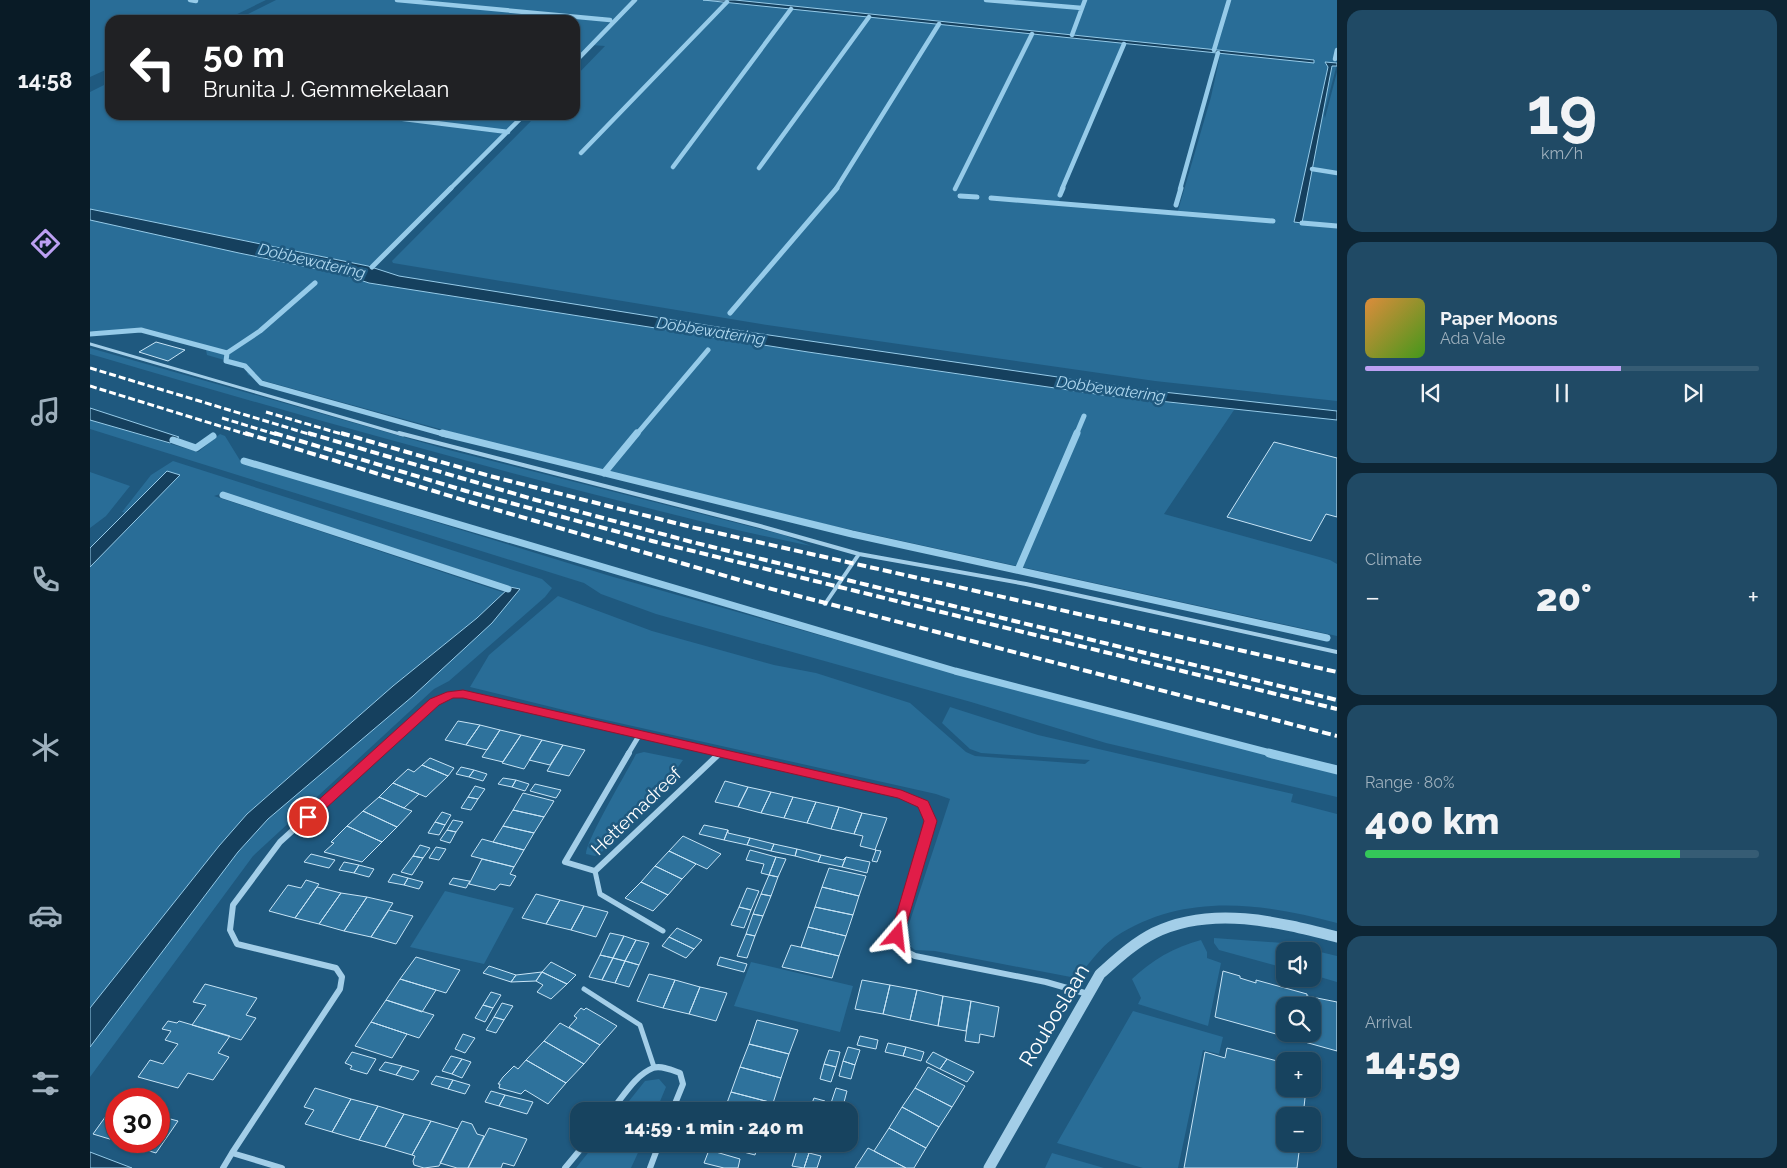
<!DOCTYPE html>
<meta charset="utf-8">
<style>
:root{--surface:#17435f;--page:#204a65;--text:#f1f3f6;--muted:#9eb0bd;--line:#365c74;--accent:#bca0f2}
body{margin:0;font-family:Raleway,sans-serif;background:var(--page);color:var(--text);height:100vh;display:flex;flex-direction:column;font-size:19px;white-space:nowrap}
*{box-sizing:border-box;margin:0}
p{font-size:16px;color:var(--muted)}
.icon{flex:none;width:28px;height:28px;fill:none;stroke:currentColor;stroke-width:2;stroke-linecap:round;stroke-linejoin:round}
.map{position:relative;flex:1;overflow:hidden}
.panel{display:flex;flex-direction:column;gap:10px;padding:10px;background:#0d2534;width:450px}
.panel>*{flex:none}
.banner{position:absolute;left:15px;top:15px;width:475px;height:105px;border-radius:15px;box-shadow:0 1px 4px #0004,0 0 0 1px var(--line);background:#202124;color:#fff;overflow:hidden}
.buttons{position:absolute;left:1186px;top:942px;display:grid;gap:10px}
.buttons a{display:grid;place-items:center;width:45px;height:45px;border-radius:10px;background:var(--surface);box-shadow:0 1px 4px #0004,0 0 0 1px var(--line);font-size:25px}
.speed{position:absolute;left:15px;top:1088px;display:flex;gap:10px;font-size:25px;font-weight:700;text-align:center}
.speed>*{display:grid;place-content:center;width:65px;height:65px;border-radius:50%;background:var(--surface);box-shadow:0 1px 4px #0004,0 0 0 1px var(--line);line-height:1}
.speed .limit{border:8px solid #d22;background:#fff;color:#111}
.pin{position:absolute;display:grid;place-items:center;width:42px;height:42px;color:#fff;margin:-21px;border:2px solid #fff;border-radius:50%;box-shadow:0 1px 5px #0007}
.me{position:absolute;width:55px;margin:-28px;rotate:17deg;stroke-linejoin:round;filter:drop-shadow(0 0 4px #0008)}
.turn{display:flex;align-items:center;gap:18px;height:105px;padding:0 15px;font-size:22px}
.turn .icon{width:65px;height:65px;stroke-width:2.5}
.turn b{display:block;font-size:35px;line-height:42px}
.big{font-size:38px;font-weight:800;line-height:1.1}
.panel .tile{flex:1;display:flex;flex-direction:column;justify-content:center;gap:8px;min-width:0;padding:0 18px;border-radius:15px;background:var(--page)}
.panel .dial{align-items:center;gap:0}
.dial b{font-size:65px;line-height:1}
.song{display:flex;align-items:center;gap:15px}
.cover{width:60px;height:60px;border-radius:8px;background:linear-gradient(135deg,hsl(30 70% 55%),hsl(100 70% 35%))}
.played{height:5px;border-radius:2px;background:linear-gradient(90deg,var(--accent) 65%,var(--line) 65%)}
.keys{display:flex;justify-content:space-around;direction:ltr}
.heat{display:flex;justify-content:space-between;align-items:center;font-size:28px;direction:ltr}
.charge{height:8px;border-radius:4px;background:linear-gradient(90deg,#34c759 80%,var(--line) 0)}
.trip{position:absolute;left:480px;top:1102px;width:288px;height:50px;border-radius:15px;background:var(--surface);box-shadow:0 1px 4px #0004,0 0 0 1px var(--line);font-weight:800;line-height:50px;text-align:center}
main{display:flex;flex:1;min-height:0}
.menu{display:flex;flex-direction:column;width:90px;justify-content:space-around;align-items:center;background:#091b26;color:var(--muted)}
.menu .icon{width:35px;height:35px}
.menu .selected{color:var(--accent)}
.menu b{font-size:22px;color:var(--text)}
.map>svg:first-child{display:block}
.green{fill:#296d97;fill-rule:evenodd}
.water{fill:#15405e;stroke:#96cbe9}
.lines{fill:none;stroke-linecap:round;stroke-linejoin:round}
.stream-far3{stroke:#96cbe9;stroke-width:4.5}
.stream-far2{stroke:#96cbe9;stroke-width:5}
.stream-far1{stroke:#96cbe9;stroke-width:7}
.stream{stroke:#96cbe9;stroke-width:9}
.building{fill:#2e729c;stroke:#c7e4f6;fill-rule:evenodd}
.service-far2{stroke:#a3cee8;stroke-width:3}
.service-far1{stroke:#a3cee8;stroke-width:4}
.service{stroke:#a3cee8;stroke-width:5}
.minor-far1{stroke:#a3cee8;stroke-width:5}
.minor{stroke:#a3cee8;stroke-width:6}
.tertiary{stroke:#a3cee8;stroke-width:11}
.rail-far1{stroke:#fff;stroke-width:3;stroke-dasharray:7 3;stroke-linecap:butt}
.rail{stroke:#fff;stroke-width:4;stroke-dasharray:9 4;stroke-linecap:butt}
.route{fill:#e11d48;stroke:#92132f}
.labels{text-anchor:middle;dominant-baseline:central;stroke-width:5;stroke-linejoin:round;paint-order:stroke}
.far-water-label{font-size:16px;font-style:italic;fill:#aed7ef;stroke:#1f597f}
.street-label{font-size:18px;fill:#fff;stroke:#1f597f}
.near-street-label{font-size:21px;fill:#fff;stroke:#1f597f}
</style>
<main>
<nav class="menu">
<b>14:58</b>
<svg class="icon selected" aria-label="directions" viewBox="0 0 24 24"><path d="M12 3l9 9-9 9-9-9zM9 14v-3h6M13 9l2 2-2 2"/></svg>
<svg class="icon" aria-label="music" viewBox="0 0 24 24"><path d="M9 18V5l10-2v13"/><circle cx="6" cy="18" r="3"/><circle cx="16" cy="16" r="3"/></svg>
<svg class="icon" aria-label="phone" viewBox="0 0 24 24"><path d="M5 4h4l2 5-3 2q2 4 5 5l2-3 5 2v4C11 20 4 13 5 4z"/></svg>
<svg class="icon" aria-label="climate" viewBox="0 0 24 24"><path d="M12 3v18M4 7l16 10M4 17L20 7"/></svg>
<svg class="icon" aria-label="car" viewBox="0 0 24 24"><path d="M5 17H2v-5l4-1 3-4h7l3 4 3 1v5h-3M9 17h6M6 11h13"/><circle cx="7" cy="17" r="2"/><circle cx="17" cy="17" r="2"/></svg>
<svg class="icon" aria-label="filters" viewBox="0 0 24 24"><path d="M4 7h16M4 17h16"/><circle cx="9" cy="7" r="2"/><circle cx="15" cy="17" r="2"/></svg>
</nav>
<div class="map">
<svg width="1247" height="1168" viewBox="0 0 1247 1168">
<rect width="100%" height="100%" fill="#1f597f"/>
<path class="green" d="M0 0H176L135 20H20V68L0 77Z
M186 0H1247V64L1234 114 1235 118 1247 72V401L1065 381 671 324 303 263 302 261 447 115H485V77L515 46 501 45 485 62V20H146ZM1034 41 1131 51 1121 97 1087 214 968 204 1005 108Z
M20 82V115H435L301 250 287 263 278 266 0 209V92Z
M0 220 149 253 252 274 279 283C567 328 854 377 1144 410L1074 514 1240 560 1247 564V636L634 502 474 463 171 380 158 375 155 366 117 355 115 345 54 328 5 332 0 331Z
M0 348 359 450 694 535 721 546C641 530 562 509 483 489 321 447 160 401 0 354Z
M0 420 108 452 130 434 135 436 151 462 520 576 867 674 1247 773V797L1016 743 881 702 566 614 511 594 494 583 0 429Z
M83 461 452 579 462 588 455 597 359 681 344 689 163 856 0 1077V1047L148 852 178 819 323 696 429 589 133 493 124 496 415 593 387 618 303 686 157 814 129 846 0 1008V567L90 475 77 472 36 513 32 512 61 475Z
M0 472 40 486 16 516 0 528Z
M468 596 562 631 684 665 726 673 820 703 876 752 885 756 995 764 1000 760 891 753 880 749 852 723 860 707 948 735 1203 794 1201 802 1247 814V923C1172 903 1094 892 1025 937 1009 948 999 965 986 978L845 951 825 950 817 944 816 933 860 799 846 794 498 716 380 687 399 655Z
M554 752 593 760 576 784 511 853 505 856 496 854C496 840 537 772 546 754Z
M355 891 424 908 394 964 320 947Z
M1124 938 1193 943 1247 956V982L1223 975 1222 951H1195V968L1129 950 1124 943Z
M1111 940 1117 952V958L1131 963 1118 1026 1048 1004 1051 998 1042 979C1062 960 1084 947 1111 940Z
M661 962 763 986 750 1032 644 1006Z
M1043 1011 1133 1037 1129 1054 1113 1050 1088 1168H1053L967 1143Z
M569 1079 576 1087 566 1111H531L555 1081Z
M505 1144H552L541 1168H486Z
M962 1153 1014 1168H955Z"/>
<path class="water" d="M613 0H645L1224 60V63Z
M1235 62 1247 63V66H1242L1212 223 1204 222 1238 67Z
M0 209 278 266 309 276 665 333 1064 391 1247 411V420L1013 395 718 352 279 283 252 274 149 253 0 220Z
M0 408 89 437 80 443 0 420Z
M77 471 90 475 0 567V548Z
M420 587 430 589 402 623 323 696 178 819 148 852 0 1047V1008L129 846 157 814 303 686 387 618Z
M0 1152 42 1168H0Z"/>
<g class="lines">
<path class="stream-far3" d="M100 0 106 1
M307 0 520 20
M896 0 992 8
M150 18 165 20
M982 35 995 0
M1124 50 1139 0
M1245 59 1247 50
M485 62 545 0
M282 115 418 132
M491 153 637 2
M583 167 701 9
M669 168 779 17
M1222 169 1247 173
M360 189 434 115
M746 189 849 24
M865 189 942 34
M972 189 1034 44
M1090 189 1128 53"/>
<path class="stream-far2" d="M970 195 973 188
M870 196 887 197
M901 198 1183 221
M1086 205 1091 188
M1212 223 1247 226
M282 267 361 188
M640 313 747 188
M0 334 51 330 137 353 170 331 225 283
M137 353 136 361 155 366 171 383 357 435
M546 435 618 350
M986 435 994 416"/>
<path class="stream-far1" d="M352 433 762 534 1237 638
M83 440 106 448 123 436
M154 461 865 671 1184 754
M514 473 547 433
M133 495 418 589
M928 570 987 433"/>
<path class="stream" d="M1179 753 1247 770"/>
</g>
<path class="building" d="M66 342 95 350 78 361 49 352Z
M1184 442 1247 458V517L1236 514 1221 541 1137 517Z
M368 721 390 725 376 745 355 740Z
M390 725 410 730 397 750 376 745Z
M410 730 431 735 413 762 392 757Z
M431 735 452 740 434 769 412 763Z
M452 740 473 745 460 765 439 760Z
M473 745 495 750 479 776 457 771Z
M340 758 364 768 358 776 332 765Z
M332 765 358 776 336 797 303 783 318 769 324 772Z
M371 767 384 770 379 777 366 774Z
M384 770 397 774 393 781 379 777Z
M413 778 426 780 422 787 408 784Z
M426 780 439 784 435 791 422 787Z
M635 781 658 787 648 807 625 802Z
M303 783 329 794 314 808 289 797Z
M445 784 471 790 466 798 440 791Z
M385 786 395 789 388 799 378 797Z
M658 787 681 792 671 813 648 807Z
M681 792 703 797 694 818 671 813Z
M433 793 464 801 454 817 423 810Z
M289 797 314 808 322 811 307 827 273 811Z
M378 797 388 799 381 810 371 808Z
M703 797 726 802 717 823 694 818Z
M726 802 749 807 741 829 717 823Z
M749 807 772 813 764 834 741 829Z
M423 810 454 817 444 833 413 826Z
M273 811 307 827 292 842 257 826Z
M352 812 361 815 355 825 345 822Z
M772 813 797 818 785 850 791 851 787 862 782 861 786 850 770 846 773 836 764 834Z
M363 820 373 822 366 832 357 830Z
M345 822 355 825 349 835 338 833Z
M614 825 638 830 634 840 609 834Z
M257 826 292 842 272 862 234 852 244 843 241 842Z
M413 826 444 833 434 850 403 842Z
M357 830 366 832 360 843 350 840Z
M638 830V833L660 838 657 845 634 840Z
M593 836 595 837 631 854 617 869 579 851Z
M660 838 684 844 681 851 657 845Z
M392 839 403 842 434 850 424 867 381 856Z
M684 844 707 849 705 856 681 851Z
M330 845 340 848 333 858 323 856Z
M346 847 356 849 349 860 339 858Z
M707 849 731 855 728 862 705 856Z
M660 850 686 857 679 875 671 873 674 864 656 860Z
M579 851 606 864 592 879 565 866Z
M221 854 245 860 239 868 214 862Z
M731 855 753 860 756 857 752 867 728 862Z
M323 856 333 858 322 875 311 872Z
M686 857 696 859 688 877 679 875Z
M756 857 780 862 777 873 752 867Z
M392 859 424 867 420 874 426 876 420 886 410 884 405 890 379 884Z
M254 862 269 865 264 873 249 870Z
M269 865 284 869 279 877 264 873Z
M565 866 592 879 578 895 551 882Z
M739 868 776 876 769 896 732 887Z
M303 874 318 878 314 885 298 882Z
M679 875 688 877 681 896 671 894Z
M318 878 333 882 329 889 314 885Z
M363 878 379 881H380L376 888 359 884Z
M216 880 229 884 205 918 179 911 198 885 211 888Z
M551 882 578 895 563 911 535 898Z
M227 887 251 893 229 924 205 918Z
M732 887 769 896 763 915 725 907Z
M657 888 669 891 661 910 649 907Z
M251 893 277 897 254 931 229 924Z
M446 894 470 900 456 924 432 918Z
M671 894 681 896 673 916 663 914Z
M277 897 303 903 281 937 254 931Z
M470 900 494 906 481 930 456 924Z
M494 906 518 912 506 937 481 930Z
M649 907 661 910 654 928 641 925Z
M725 907 763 915 756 936 718 927Z
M299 910 323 916 306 944 281 937Z
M663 914 673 916 665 936 656 934Z
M718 927 756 936 749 956 711 947Z
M587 928 612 940 604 949 579 937Z
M520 933 534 936 523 958 510 955Z
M656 934 665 936 657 958 647 956Z
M534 936 546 940 535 961 523 958Z
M579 937 604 949 596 958 572 946Z
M546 940 559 943 549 965 535 961Z
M701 945 749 956 742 978 692 967Z
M510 955 523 958 512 980 499 977Z
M326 957 370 970 356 993 310 979Z
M630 957 657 964 654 972 627 965Z
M523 958 535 961 525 983 512 980Z
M535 961 549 965 539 987 525 983Z
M461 962 486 975 477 984 452 972Z
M399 966 426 975 421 982 393 973Z
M1133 971 1150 976V978L1166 983V980L1217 994V996L1247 1002V1051L1125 1017ZM1195 1006H1222V1034H1195Z
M452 972 446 981 421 982 426 975Z
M452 972 477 984 461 999 447 992 453 985 446 981Z
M559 974 585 980 573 1008 547 1001Z
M310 979 346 990 332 1012 296 1000Z
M585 980 610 987 599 1014 573 1008Z
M772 980 800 985 793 1014 765 1009Z
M115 984 167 998 156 1015 166 1018 151 1040 102 1025 116 1005 103 1002Z
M800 985 827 990 820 1020 793 1014Z
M610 987 637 993 626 1021 599 1014Z
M827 990 853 996 848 1026 820 1020Z
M401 992 411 995 403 1008 393 1005Z
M853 996 881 1001 876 1031 848 1026Z
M296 1000 344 1015 329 1038 281 1022Z
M881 1001 909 1007 904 1037 890 1034 889 1043 875 1041Z
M412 1003 423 1006 414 1020 404 1017Z
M393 1005 403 1008 395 1022 385 1018Z
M491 1008 494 1010 496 1008 527 1026 510 1045 479 1027 487 1018 484 1016Z
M404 1017 414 1020 406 1033 396 1030Z
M667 1020 708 1030 699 1054 659 1044Z
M78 1021 87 1023 89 1021 140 1036 128 1053 139 1057 123 1080 98 1073 88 1088 48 1077 60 1060 73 1064 88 1044 75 1040 81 1031 72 1029Z
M281 1022 317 1034 302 1058 265 1046Z
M470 1023 510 1045 494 1064 454 1041Z
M373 1034 385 1038 375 1053 365 1049Z
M770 1036 788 1040 786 1049 767 1045Z
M454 1041 494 1064 476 1083 436 1060Z
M798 1043 816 1047 813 1056 795 1052Z
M659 1044 699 1054 691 1078 650 1067Z
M758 1047 770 1050 765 1065 753 1061Z
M816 1047 834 1052 831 1061 813 1056Z
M1137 1048 1195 1063V1089H1216L1213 1116H1195V1144H1210L1207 1168H1094L1115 1052 1135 1058Z
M739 1050 750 1052 746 1067 734 1064Z
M262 1052 286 1059 277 1074 260 1069 262 1066 255 1063Z
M843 1052 857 1059 850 1069 836 1062Z
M361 1056 372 1059 362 1074 352 1071Z
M372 1059 381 1062 372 1078 362 1074Z
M857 1059 884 1072 877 1082 850 1069Z
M436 1060 476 1083 458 1104 435 1090 431 1094 409 1088 410 1084H408L413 1077 424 1066 428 1069Z
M753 1061 765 1065 761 1079 749 1076Z
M295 1062 312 1066 306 1075 289 1070Z
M734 1064 746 1067 741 1082 730 1079Z
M312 1066 329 1071 323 1080 306 1075Z
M650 1067 691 1078 683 1103 641 1092Z
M838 1067 875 1086 862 1107 825 1088Z
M346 1076 363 1080 358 1089 341 1084Z
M363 1080 380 1085 375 1094 358 1089Z
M225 1088 261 1099 242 1132 215 1124 224 1110 214 1107Z
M746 1088 757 1091 753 1106 741 1103Z
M825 1088 862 1107 849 1127 812 1107Z
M401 1091 415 1095 409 1106 395 1102Z
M641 1092 683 1103 680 1111H634Z
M415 1095 443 1102 437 1114 409 1106Z
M724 1098 735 1101 732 1111H719Z
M261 1099 288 1106 269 1140 242 1132Z
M26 1102V1141H69V1116L88 1121 66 1153 3 1134Z
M741 1103 753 1106 751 1111H739Z
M288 1106 314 1114 295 1147 269 1140Z
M812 1107 849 1127 836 1148 799 1128Z
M314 1114 341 1121 322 1155 295 1147Z
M341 1121 368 1129 349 1166 334 1168 324 1165 323 1161 325 1156 322 1155Z
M372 1121 382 1124 387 1134 394 1136 378 1168H367L350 1163Z
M399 1128 437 1139 424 1166 413 1163 411 1168H378Z
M799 1128 836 1148 824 1168H816L784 1151Z
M623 1144H668L665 1155Z
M778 1148 784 1151 816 1168H765Z
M619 1150 650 1159 648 1168H634L614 1163Z
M707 1150 719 1153 714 1168 702 1166Z
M719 1153 731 1156 727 1168H714Z"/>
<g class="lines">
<path class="service-far2" d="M0 344 313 435"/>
<path class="service-far1" d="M309 433 670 526 769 554 936 584 1247 652
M735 604 769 554"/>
<path class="service" d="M505 871 510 894 573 931
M494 989 550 1025 564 1067"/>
<path class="minor-far1" d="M287 754 344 702 361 694H373L635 754
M538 754 550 734"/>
<path class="minor" d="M539 753 475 862 505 871 630 753
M629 753 811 794 834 804 840 821 807 936 811 949 825 956 956 982 998 994
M521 1111C533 1097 545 1075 563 1068 571 1065 582 1070 590 1073L593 1084 582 1111
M142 1153 250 989 252 977 246 968 147 944 140 930 143 905 190 842 288 753
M133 1168 142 1153 192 1168
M475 1168 495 1144
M560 1168 569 1144"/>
<path class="tertiary" d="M899 1168 1010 974C1027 959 1044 943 1064 933 1122 905 1188 922 1247 937"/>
<path class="rail-far1" d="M0 368 222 435
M0 386 159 435
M176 412 255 435
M132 418 188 435"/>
<path class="rail" d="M155 433 383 503 674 587 1247 736
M184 433 376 491 562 541 1247 709
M218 433 446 500 602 542 1247 700
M251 433 400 476 601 527 1247 672"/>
</g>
<path class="route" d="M373 690 811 790 838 801 847 821 812 940 807 942 802 940 800 936 834 821 828 807 808 798 373 698H363L349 705 223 820H213L211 817 213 814 340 699 357 692Z"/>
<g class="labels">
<g class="far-water-label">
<text transform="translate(222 261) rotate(13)">Dobbewatering</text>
<text transform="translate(621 331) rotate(9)">Dobbewatering</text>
<text transform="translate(1021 389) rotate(8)">Dobbewatering</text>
</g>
<g class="street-label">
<text transform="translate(546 811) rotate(-44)">Hettemadreef</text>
</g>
<g class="near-street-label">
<text transform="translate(964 1015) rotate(-59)">Rouboslaan</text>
</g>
</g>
</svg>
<div class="buttons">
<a><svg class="icon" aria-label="sound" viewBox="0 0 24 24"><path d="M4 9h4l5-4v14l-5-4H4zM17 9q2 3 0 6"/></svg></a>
<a><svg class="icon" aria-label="search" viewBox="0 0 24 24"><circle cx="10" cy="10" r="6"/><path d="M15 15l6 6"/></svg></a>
<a>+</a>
<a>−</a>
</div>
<div class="speed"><div class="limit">30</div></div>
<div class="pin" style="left:218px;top:817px;background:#d93025"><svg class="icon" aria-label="arrive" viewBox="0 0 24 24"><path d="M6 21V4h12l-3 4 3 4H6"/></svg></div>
<svg class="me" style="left:807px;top:936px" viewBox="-20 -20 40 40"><path d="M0-17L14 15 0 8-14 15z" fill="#e11d48" stroke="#fff" stroke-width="4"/></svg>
<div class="trip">14:59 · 1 min · 240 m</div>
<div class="banner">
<div class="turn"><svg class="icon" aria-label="left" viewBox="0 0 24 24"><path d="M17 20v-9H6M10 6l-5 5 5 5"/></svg><div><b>50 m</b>Brunita J. Gemmekelaan</div></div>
</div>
</div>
<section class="panel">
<div class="tile dial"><b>19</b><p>km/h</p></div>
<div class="tile">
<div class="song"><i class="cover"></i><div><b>Paper Moons</b><p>Ada Vale</p></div></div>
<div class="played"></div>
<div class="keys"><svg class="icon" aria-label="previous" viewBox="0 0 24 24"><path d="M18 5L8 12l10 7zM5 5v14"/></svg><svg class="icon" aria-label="pause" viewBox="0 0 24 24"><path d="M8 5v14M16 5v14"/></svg><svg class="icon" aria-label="next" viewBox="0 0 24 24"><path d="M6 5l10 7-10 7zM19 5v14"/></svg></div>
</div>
<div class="tile"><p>Climate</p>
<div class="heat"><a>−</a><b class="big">20°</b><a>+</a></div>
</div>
<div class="tile"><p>Range · 80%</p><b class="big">400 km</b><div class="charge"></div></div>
<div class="tile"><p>Arrival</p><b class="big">14:59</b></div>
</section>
</main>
